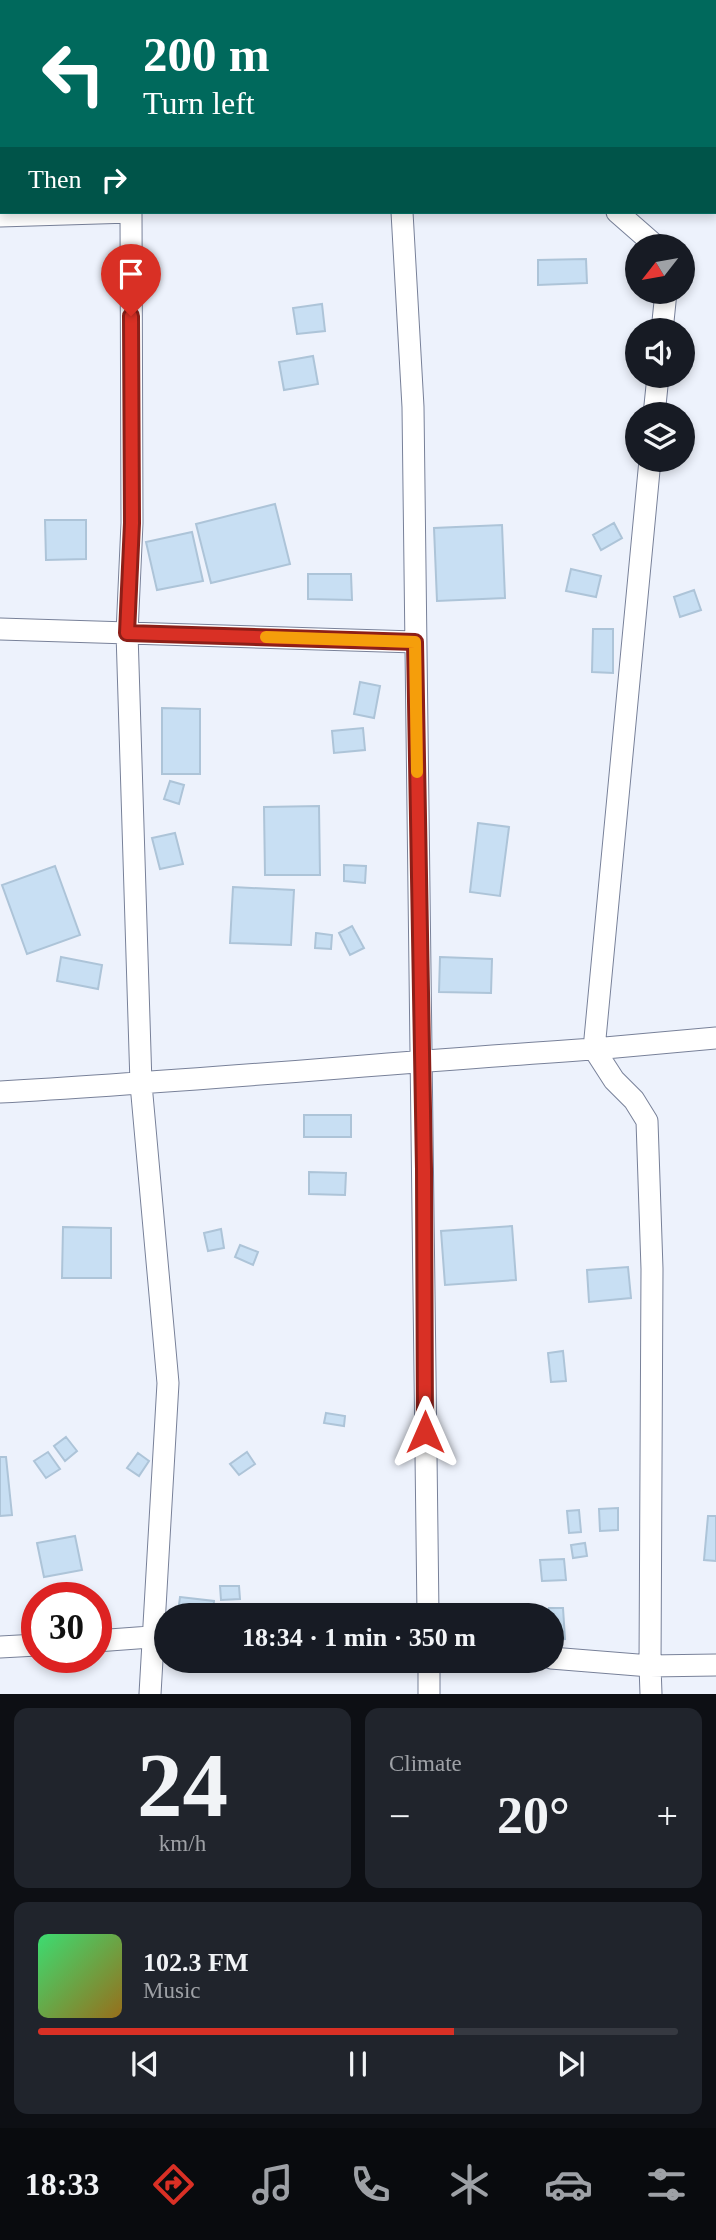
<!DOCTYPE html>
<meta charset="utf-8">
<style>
:root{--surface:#171b24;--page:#20242c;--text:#f1f3f6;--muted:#9ea1a6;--line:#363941;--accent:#d93025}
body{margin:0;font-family:Georgia,serif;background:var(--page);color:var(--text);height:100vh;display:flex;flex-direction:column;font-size:26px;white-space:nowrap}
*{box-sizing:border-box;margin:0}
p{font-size:23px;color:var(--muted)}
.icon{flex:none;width:38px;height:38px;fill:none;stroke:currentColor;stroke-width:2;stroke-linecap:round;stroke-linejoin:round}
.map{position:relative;height:1694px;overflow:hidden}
.drawer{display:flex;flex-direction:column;gap:14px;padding:14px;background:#0d0f14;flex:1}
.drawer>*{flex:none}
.banner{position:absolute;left:0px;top:0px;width:718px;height:214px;box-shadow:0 4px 10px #0003;background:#00695c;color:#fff;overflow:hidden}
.needle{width:46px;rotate:239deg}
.fabs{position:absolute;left:625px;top:234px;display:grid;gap:14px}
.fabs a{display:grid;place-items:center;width:70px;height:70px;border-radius:50%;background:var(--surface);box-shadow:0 4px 10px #0003;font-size:35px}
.speed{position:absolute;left:21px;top:1582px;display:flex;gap:14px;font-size:35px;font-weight:700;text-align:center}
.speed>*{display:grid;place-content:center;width:91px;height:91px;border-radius:50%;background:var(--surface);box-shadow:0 4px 10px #0003;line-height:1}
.speed .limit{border:10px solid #d22;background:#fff;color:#111}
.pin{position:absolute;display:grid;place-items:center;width:60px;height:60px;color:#fff;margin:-72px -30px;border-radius:50% 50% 50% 0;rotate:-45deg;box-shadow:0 0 7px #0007}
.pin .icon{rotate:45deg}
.me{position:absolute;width:77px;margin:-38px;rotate:0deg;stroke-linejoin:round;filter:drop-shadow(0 0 5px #0008)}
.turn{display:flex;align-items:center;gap:24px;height:147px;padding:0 28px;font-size:32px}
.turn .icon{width:91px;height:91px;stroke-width:2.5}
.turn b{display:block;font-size:49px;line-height:60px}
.then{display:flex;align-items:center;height:66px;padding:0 28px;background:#0003;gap:14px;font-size:26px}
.big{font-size:52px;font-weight:600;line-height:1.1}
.drawer .tile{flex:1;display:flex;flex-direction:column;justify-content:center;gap:10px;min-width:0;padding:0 24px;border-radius:14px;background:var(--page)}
.drawer .dial{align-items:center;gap:0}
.dial b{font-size:91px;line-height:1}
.song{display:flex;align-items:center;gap:21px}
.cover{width:84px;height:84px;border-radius:10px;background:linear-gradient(135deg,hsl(140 70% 55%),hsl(40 70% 35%))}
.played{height:7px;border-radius:4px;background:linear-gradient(90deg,var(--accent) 65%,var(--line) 65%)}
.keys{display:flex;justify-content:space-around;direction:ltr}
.heat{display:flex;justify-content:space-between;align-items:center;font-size:38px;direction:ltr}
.drawer .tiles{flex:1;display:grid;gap:14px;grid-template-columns:1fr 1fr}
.tile:last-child{grid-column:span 2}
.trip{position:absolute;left:154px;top:1603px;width:410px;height:70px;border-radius:35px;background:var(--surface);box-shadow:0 4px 10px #0003;font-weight:600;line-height:70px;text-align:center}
.tab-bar{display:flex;height:112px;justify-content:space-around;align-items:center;background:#090b0e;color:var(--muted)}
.tab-bar .icon{width:49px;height:49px}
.tab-bar .active{color:var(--accent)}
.tab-bar b{font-size:32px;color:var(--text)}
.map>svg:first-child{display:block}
.building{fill:#c8dff3;stroke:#adc4d8;stroke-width:2}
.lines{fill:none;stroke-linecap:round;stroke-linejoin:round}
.street-casing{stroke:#788199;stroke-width:23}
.street{stroke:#fff;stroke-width:21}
.route-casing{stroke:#8d1f18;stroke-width:18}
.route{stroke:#d93025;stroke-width:12}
.slow{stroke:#f59e0b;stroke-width:12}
</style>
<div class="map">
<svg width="716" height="1694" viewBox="0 0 716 1694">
<rect width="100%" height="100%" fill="#edf2fc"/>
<path class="building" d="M586 259 587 283 538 285V260Z
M322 304 325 331 297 334 293 308Z
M313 356 318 384 284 390 279 362Z
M275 504 290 564 211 583 196 524Z
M45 520H86V559L46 560Z
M614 523 622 538 601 550 593 535Z
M502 525 505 598 437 601 434 528Z
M192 532 203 581 157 590 146 542Z
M571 569 601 576 596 597 566 591Z
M308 574H351L352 600 308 599Z
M694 590 701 610 680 617 674 597Z
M593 629H613V673L592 672Z
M360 682 380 686 374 718 354 714Z
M162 708 200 709V774H162Z
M363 728 365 750 334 753 332 731Z
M170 781 184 785 179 804 164 799Z
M319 806 320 875H265L264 807Z
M478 823 509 827 500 896 470 892Z
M175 833 183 864 160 869 152 838Z
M344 865 366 866 365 883 344 881Z
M55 866 80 935 27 954 2 885Z
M233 887 294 890 291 945 230 943Z
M352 926 364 948 350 955 339 933Z
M316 933 332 935 331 949 315 948Z
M61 957 102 965 98 989 57 981Z
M440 957 492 959 491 993 439 992Z
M304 1115H351V1137H304Z
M309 1172 346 1173 345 1195 309 1194Z
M512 1226 516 1280 445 1285 441 1231Z
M63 1227 111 1228V1278H62Z
M221 1229 224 1248 208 1251 204 1233Z
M240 1245 258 1252 253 1265 235 1257Z
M628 1267 631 1298 589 1302 587 1270Z
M563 1351 566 1381 551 1382 548 1353Z
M326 1413 345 1416 344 1426 324 1423Z
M66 1437 77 1451 65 1461 54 1446Z
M48 1452 60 1469 46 1478 34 1461Z
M247 1452 255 1464 239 1475 230 1464Z
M138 1453 149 1461 139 1476 127 1468Z
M0 1457H6L12 1515 0 1516Z
M618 1508V1530L600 1531 599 1509Z
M579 1510 581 1532 569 1533 567 1511Z
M708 1516H716V1561L704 1560Z
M75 1536 82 1570 44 1577 37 1543Z
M585 1543 587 1556 573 1558 571 1545Z
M564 1559 566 1580 542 1581 540 1560Z
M220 1586H239L240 1599 221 1600Z
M180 1597 214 1601 213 1615 178 1612Z
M549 1608H563L565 1639 551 1640V1615H549Z"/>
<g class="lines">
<defs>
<path id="street" d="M130 0V2
M401 0V2
M642 2V0
M131 212 132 523 127 633 141 1084 168 1383 150 1694
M402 212 413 407 428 1615
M617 212 657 247
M0 216 131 212
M662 331 666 292
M654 415 658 376
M650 460 594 1049 716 1038
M0 629 415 642
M0 1092C198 1081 396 1062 594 1049L614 1080 634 1100 647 1121 652 1269 650 1666 716 1665
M96 1641 164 1636
M0 1647 37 1645
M551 1658 650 1666 651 1694
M429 1694V1661"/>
</defs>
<use href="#street" class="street-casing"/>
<use href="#street" class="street"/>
</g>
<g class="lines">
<defs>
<path id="route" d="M131 316 132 523 127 633 415 642 424 1169 425 1432"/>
</defs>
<use href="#route" class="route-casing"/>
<use href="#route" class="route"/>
<path class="slow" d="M266 637 415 642 417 772"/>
</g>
</svg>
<div class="fabs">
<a><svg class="needle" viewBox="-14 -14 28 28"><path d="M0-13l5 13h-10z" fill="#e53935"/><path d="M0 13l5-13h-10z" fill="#9ea1a6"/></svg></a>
<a><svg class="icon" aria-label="sound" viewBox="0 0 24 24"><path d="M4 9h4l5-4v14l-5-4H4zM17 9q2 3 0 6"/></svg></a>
<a><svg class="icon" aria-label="layers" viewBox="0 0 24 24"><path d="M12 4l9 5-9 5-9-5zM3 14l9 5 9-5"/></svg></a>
</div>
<div class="speed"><div class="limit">30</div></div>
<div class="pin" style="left:131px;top:316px;background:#d93025"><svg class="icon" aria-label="arrive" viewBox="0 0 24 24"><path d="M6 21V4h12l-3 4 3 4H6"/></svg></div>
<svg class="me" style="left:425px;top:1432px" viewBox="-20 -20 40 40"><path d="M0-17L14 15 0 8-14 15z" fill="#d93025" stroke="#fff" stroke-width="4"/></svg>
<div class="trip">18:34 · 1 min · 350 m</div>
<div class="banner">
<div class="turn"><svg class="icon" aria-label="left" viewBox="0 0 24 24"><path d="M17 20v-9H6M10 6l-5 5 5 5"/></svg><div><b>200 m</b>Turn left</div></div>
<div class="then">Then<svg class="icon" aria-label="right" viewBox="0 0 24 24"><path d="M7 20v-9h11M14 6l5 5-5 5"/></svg></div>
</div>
</div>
<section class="drawer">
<div class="tiles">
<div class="tile dial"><b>24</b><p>km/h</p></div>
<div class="tile"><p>Climate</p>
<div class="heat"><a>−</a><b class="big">20°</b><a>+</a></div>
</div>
<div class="tile">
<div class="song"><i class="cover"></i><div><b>102.3 FM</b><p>Music</p></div></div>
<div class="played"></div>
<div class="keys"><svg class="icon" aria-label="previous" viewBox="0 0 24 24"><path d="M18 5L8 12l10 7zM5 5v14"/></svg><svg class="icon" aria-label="pause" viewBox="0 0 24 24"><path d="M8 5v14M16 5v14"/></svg><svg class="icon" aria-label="next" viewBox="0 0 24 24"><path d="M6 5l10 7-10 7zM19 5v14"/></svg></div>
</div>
</div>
</section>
<nav class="tab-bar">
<b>18:33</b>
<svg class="icon active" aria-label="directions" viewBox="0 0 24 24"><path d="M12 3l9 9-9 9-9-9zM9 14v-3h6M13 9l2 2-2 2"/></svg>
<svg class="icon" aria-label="music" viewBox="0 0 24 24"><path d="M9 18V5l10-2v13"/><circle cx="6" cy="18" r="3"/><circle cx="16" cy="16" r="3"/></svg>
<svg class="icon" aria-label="phone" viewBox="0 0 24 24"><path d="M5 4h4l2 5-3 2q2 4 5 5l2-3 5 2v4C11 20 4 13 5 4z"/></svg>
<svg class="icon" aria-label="climate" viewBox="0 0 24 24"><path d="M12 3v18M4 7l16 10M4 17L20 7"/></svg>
<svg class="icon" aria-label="car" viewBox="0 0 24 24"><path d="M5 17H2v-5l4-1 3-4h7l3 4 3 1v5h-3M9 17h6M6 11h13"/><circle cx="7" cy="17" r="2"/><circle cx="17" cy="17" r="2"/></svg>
<svg class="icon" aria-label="filters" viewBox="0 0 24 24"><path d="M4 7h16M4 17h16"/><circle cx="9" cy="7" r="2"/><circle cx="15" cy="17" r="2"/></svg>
</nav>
